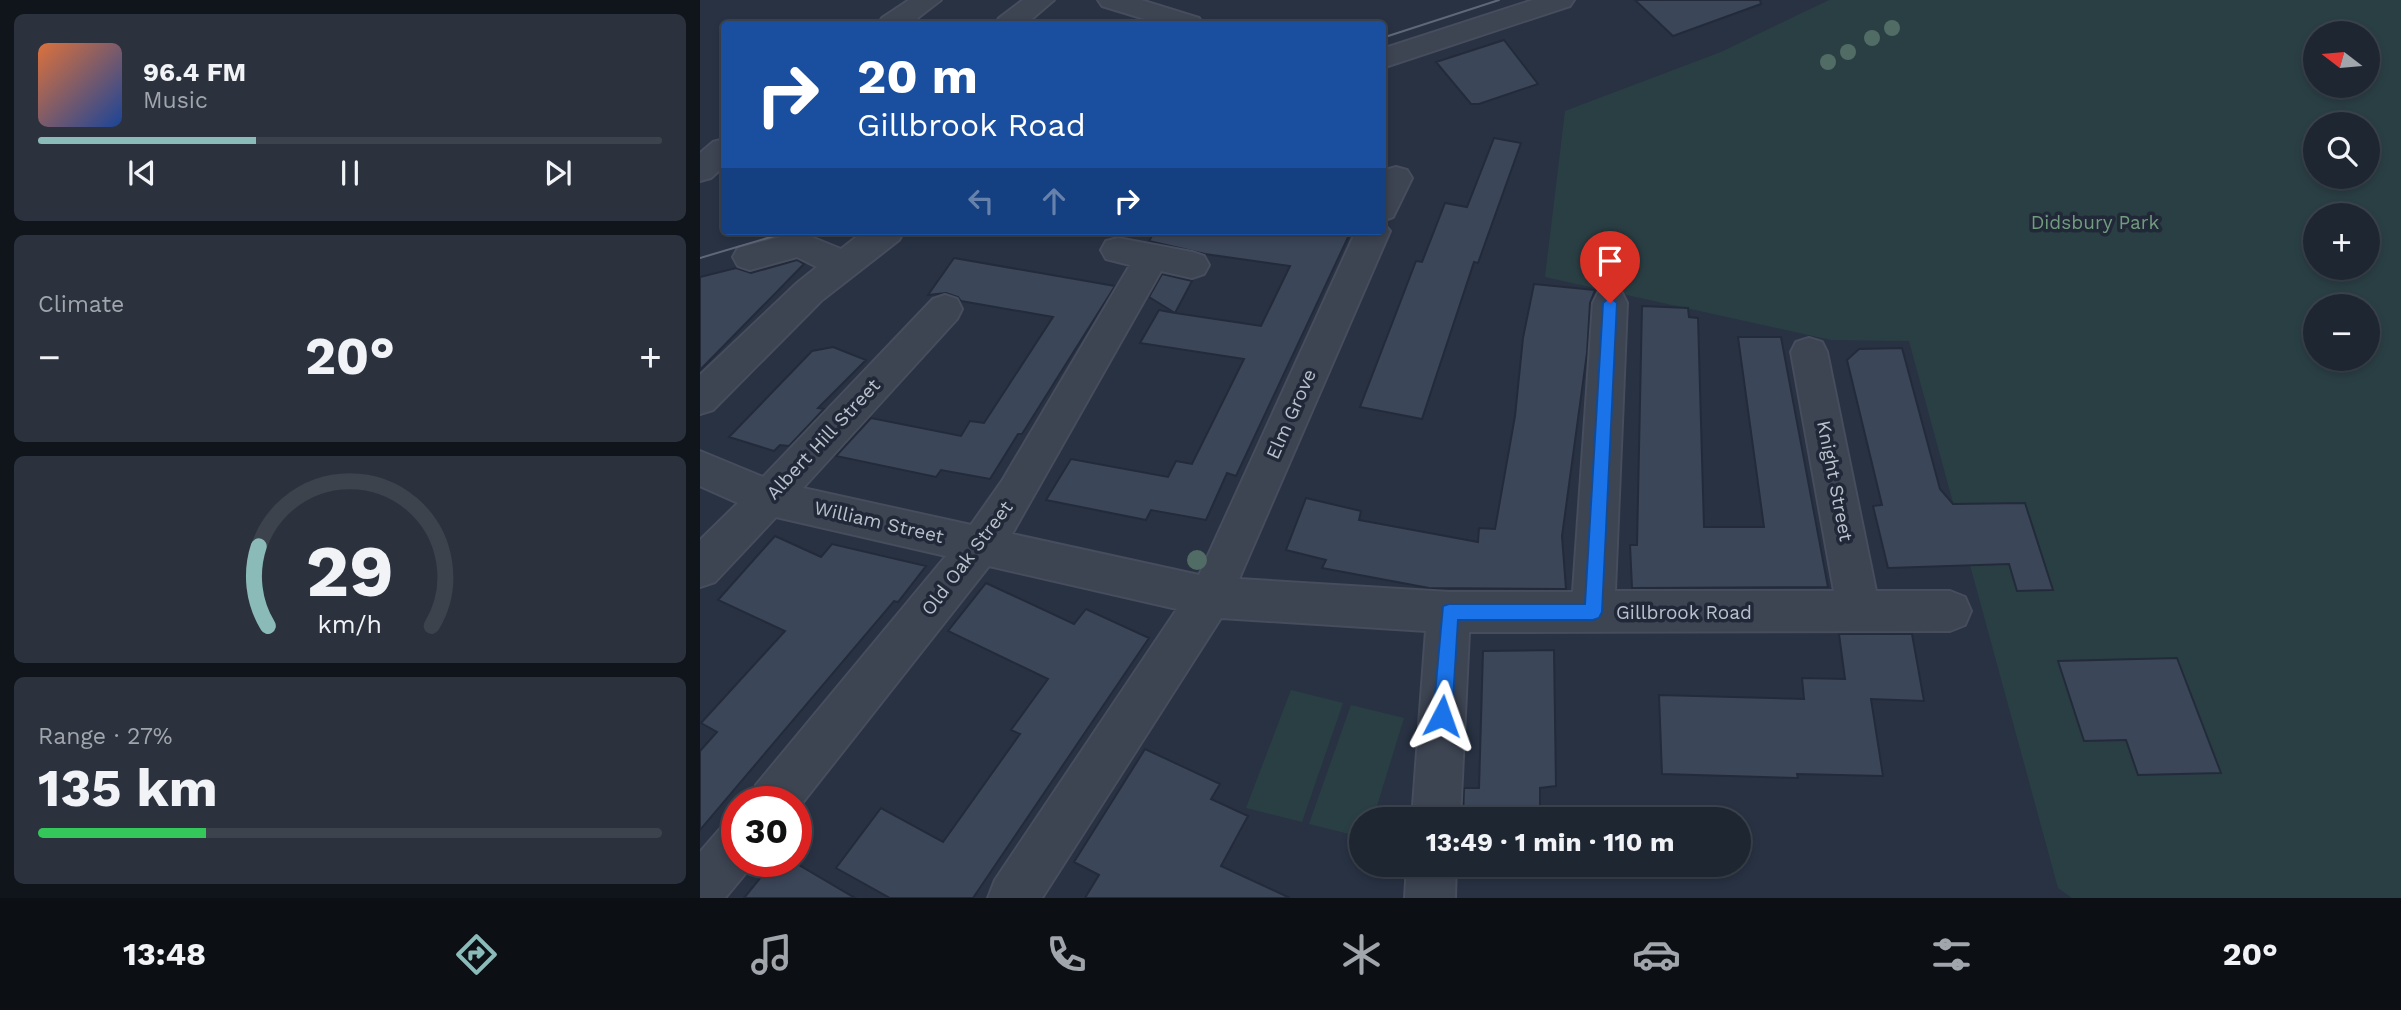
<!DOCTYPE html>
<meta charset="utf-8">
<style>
:root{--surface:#1e2632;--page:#2b323e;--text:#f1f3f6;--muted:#a1a5ac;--line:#3c434d;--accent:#8bbbb9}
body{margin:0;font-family:"Work Sans",sans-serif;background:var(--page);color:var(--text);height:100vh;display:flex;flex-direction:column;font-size:26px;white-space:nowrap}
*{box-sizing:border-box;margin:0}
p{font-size:23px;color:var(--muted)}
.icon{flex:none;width:38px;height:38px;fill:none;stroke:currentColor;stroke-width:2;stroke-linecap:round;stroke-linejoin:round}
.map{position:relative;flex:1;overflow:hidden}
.sheet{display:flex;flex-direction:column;gap:14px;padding:14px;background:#10151c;width:700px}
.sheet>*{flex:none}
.hud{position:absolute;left:21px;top:21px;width:665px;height:214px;border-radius:7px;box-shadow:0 4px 10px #0003,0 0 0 2px var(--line);background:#1a4fa0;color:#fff;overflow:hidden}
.needle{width:46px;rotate:286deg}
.tools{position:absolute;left:1603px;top:21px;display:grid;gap:14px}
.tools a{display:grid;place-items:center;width:77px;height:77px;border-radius:50%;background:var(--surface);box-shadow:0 4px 10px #0003,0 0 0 2px var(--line);font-size:35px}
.speed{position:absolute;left:21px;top:786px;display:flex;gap:14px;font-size:35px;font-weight:700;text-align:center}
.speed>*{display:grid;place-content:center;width:91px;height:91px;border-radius:50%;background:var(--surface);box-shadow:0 4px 10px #0003,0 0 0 2px var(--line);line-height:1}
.speed .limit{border:10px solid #d22;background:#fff;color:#111}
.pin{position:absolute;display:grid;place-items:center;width:60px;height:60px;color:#fff;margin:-72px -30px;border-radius:50% 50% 50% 0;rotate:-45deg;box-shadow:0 0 7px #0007}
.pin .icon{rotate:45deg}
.me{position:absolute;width:77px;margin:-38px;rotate:4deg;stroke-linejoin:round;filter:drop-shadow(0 0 5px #0008)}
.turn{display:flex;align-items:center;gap:24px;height:147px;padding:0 21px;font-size:32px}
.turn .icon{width:91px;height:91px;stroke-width:2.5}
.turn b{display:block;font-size:49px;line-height:60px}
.lanes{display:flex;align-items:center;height:66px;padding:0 21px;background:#0003;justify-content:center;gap:35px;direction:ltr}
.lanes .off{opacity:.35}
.big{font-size:52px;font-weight:700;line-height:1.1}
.sheet .tile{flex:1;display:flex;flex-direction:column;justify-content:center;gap:10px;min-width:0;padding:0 24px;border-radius:10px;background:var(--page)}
.sheet .dial{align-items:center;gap:0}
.dial svg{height:182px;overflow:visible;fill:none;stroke:var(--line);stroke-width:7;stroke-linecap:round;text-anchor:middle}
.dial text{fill:var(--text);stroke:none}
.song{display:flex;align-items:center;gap:21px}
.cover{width:84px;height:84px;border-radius:10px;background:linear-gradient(135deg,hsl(20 70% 55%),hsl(220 70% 35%))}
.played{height:7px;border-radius:4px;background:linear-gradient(90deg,var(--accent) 35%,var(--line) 35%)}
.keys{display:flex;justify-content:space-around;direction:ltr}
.heat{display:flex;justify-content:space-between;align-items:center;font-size:38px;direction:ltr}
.charge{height:10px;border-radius:5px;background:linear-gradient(90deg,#34c759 27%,var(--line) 0)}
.trip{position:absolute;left:649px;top:807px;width:402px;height:70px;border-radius:35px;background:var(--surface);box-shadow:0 4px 10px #0003,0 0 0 2px var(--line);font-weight:700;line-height:70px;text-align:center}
.tab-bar{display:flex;height:112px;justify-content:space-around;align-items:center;background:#0c0f14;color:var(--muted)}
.tab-bar .icon{width:49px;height:49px}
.tab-bar .selected{color:var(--accent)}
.tab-bar b{font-size:32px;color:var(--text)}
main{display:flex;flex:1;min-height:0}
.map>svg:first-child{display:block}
.green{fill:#2a3f44;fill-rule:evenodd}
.building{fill:#3b4659;stroke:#232b3a;stroke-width:2}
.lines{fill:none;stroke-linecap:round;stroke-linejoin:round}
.minor-casing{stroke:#464d5c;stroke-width:4}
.minor{fill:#3d4452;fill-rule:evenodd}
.tram{stroke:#5f6879;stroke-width:2}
.tree{fill:#516c64}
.route{fill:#1a73e8;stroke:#114b97;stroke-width:2}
.labels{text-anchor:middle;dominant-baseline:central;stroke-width:7;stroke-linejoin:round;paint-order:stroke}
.park-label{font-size:19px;fill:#729c7f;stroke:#212938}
.street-label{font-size:19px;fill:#bac0cc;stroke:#212938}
</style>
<main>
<section class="sheet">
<div class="tile">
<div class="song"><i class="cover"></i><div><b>96.4 FM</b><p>Music</p></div></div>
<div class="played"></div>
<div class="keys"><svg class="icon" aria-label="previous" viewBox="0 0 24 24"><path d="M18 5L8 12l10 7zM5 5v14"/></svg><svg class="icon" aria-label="pause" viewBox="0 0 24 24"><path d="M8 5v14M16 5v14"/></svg><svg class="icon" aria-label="next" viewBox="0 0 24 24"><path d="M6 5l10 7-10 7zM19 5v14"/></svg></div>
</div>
<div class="tile"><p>Climate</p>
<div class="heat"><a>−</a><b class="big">20°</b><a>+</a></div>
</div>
<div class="tile dial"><svg viewBox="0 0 100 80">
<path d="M14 69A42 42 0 1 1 86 69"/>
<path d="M14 69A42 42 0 0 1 10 34" stroke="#8bbbb9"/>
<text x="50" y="56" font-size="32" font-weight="700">29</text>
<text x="50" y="72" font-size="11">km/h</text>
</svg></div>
<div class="tile"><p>Range · 27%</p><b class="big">135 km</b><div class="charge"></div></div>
</section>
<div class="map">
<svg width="1701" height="898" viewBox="0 0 1701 898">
<rect width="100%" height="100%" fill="#283243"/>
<path class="green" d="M1129 0H1701V898H1372L1358 888 1209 341 1131 340 845 277 865 111 1021 52ZM1615 33H1668V86H1615ZM1615 124H1668V177H1615ZM1615 215H1668V268H1615ZM1615 306H1668V359H1615Z
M591 690 643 703 602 822 546 808Z
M651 705 704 718 673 819H662L661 837 609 824Z"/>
<path class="building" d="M935 0H1060L1061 4 973 36Z
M804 40 838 84 779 104H771L736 62Z
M794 138 821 143 778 263 774 262 722 419 660 407 716 261 722 262 745 203 767 207Z
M455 231H651L536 476 527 473 506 520 451 510 446 520 346 500 371 459 468 477 476 461 492 464 544 359 440 343 459 310 475 313 449 297 462 274 492 281 475 313 561 326 590 266 505 254 449 241Z
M254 258 415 286 322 434H318L290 479 241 470 236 477 136 456 171 418 261 436 270 421 284 423 353 317 261 301 258 297 246 293 228 295Z
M97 260 104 264 0 370V277L36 268 51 273Z
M834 284 895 290 890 303 887 353 862 536 866 589 729 588 622 568 626 560 586 550 606 498 661 511 659 520 778 542 779 528 795 529 815 416 823 338Z
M942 306 988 308 989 317 998 318 1004 527H1064L1038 337H1081L1128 587 932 588 930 545H937Z
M133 347 166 360 118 408 124 409 89 446 80 445 74 451 29 437 112 351Z
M1202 348 1240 489 1253 504 1325 503 1353 590 1317 591 1309 564 1188 568 1173 506 1182 505 1147 360 1159 349Z
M75 536 121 557 132 544 226 566 198 602 194 601 0 830V751L17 732 1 723 85 631 18 600Z
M286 583 374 624 386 609 449 638 273 898H190L136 868 181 808 243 842 320 734 311 730 348 679 248 631Z
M1139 634H1212L1224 701 1171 699 1183 776 1097 774 1098 778 962 774 959 695 1104 699 1102 678 1145 679Z
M854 650 856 786 840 788V819H763L764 788H779L783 651Z
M1477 658 1521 773 1438 775 1426 740 1384 741 1358 661Z
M445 749 520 784 511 799 548 816 521 866 590 898H385L399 875 374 862Z
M74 861H92L155 898H44Z"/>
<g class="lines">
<defs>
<path id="minor" d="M209 0H241L210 24H178L182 18Z
M323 0H354L326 24H295L299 18Z
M398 0H441L499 18 503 24H461L402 6Z
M833 0H874L870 6 682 68V49Z
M24 139V166L11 178 0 181V153L13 142Z
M696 167 707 170 712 178 693 217 682 221V174L685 170Z
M682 222 690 231 539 579 749 592H873L893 303 898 293 910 289 922 293 927 303 915 591H1134L1091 352 1096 342 1109 338 1122 342 1127 352 1176 591H1250L1265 597 1271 611 1265 625 1250 631 769 632 760 819H712L726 631 521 618 342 898H288L295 880 477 609 289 566 96 811V802H50L56 785 246 556 76 517 15 582 0 587V540L38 503 0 486V451L63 477 233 299 245 295 257 299 262 309 257 319 103 488 271 525 302 481 430 265 406 259 401 250 406 241 418 238 492 252 504 256 509 265 504 274 492 278 461 271 312 534 499 575 656 231H682Z
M164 231H204L199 240 121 301 13 410 0 414V375L97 283 117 267 97 257 50 270 38 266 33 257 38 248 99 232 141 249Z
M37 822V861H55L54 863 25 898H0V852L20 829Z
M707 864H756L755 898H705Z"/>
</defs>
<use href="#minor" class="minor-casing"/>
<use href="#minor" class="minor"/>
<path class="tram" d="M682 38 799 0
M0 258 91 231"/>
</g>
<g class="tree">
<circle cx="1192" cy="28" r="8"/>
<circle cx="1172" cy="38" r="8"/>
<circle cx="1148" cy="52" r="8"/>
<circle cx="1128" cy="62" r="8"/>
<circle cx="497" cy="560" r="10"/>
</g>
<path class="route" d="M910 297 917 303 902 612 899 618 893 620H758L752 716 749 722 742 725 736 722 733 716 743 606 749 604H885L903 303Z"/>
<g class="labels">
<g class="park-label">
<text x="1395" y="222">Didsbury Park</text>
</g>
<g class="street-label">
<text transform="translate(591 414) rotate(-66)">Elm Grove</text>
<text transform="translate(123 439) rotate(-47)">Albert Hill Street</text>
<text transform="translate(1135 481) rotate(79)">Knight Street</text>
<text transform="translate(179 522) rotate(13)">William Street</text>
<text transform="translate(267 558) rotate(-53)">Old Oak Street</text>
<text x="984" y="612">Gillbrook Road</text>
</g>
</g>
</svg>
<div class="tools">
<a><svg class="needle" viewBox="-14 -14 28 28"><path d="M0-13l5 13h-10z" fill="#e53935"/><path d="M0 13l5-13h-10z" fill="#a1a5ac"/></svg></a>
<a><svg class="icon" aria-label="search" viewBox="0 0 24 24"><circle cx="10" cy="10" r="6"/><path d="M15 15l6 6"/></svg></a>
<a>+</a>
<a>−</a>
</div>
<div class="speed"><div class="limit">30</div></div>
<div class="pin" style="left:910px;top:303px;background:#d93025"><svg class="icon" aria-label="arrive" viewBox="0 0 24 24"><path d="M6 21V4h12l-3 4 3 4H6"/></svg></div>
<svg class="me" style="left:742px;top:716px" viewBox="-20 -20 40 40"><path d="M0-17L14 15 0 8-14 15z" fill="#1a73e8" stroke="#fff" stroke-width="4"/></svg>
<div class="trip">13:49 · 1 min · 110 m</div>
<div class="hud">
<div class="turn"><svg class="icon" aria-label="right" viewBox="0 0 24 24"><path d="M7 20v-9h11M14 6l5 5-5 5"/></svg><div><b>20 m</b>Gillbrook Road</div></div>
<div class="lanes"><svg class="icon off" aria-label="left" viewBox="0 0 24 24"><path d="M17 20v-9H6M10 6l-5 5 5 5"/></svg><svg class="icon off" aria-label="ahead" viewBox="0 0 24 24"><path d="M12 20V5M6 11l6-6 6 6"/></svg><svg class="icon" aria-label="right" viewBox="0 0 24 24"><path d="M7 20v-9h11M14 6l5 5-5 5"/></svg></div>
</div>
</div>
</main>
<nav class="tab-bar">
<b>13:48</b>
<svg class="icon selected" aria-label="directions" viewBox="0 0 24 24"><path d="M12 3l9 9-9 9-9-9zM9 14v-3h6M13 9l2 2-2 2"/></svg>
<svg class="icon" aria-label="music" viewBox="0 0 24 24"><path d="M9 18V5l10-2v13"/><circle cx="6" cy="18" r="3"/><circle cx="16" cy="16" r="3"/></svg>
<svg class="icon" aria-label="phone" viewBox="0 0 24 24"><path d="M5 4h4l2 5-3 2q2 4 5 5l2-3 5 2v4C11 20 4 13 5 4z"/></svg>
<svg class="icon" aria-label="climate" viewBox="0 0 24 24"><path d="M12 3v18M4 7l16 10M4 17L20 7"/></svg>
<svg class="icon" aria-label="car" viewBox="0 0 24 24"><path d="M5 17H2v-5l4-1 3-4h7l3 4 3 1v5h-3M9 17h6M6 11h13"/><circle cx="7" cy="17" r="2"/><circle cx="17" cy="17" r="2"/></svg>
<svg class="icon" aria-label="filters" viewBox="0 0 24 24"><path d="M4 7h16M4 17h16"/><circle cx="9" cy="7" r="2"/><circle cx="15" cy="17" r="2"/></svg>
<b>20°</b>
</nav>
